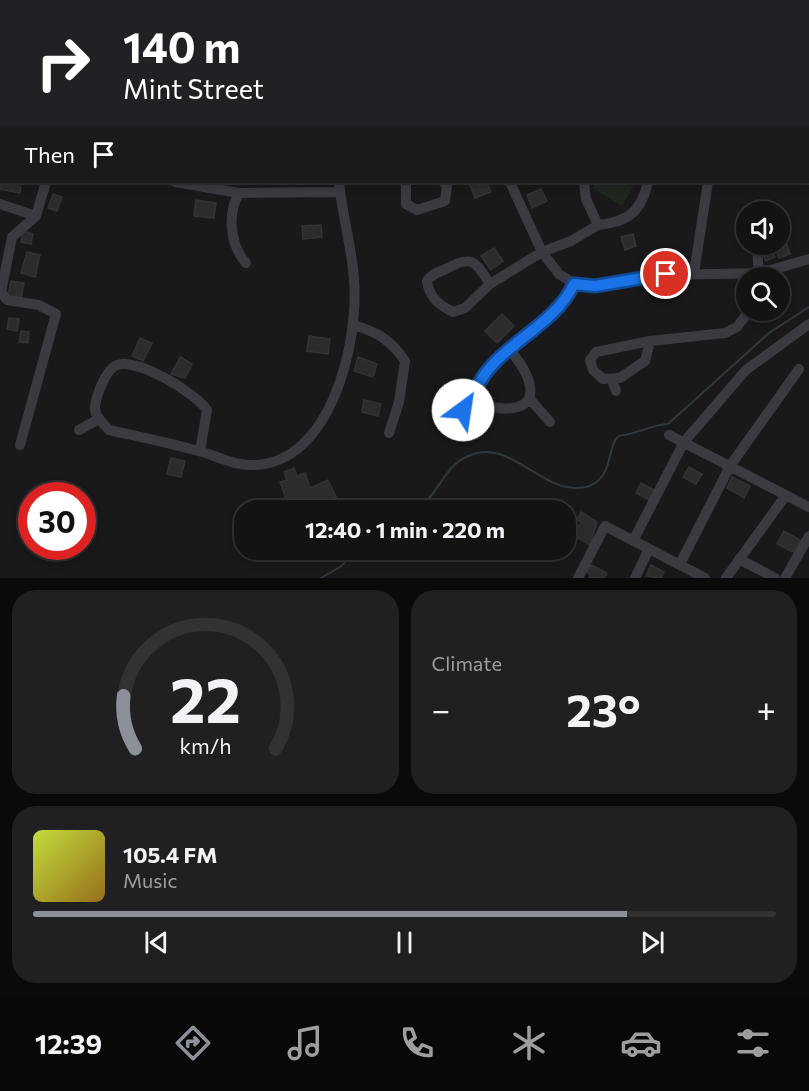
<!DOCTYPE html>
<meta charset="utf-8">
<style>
:root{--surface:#131314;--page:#202022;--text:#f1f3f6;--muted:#9d9ea0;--line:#323234;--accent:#8c9099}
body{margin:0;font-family:Commissioner,sans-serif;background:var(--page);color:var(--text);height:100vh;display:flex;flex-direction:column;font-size:22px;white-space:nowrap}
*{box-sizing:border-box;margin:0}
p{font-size:20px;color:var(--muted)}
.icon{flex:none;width:33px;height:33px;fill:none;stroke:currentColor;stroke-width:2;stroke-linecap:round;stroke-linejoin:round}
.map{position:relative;height:578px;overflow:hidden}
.panel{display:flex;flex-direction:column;gap:12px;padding:12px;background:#0a0a0b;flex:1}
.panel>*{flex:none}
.guide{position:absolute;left:0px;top:0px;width:810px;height:183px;box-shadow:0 3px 9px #0003,0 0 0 2px var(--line);background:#202124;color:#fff;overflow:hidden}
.buttons{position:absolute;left:736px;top:201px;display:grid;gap:12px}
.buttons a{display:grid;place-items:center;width:54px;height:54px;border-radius:50%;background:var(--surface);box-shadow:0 3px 9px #0003,0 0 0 2px var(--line);font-size:30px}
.speed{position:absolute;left:18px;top:482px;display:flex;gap:12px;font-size:30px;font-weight:700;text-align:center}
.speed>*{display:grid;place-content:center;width:78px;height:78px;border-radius:50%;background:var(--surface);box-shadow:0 3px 9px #0003,0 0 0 2px var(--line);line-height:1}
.speed .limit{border:9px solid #d22;background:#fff;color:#111}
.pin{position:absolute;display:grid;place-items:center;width:51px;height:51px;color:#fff;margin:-26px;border:3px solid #fff;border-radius:50%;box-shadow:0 2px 6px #0007}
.me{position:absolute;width:66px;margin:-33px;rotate:31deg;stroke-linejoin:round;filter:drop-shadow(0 0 4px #0008)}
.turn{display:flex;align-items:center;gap:21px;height:126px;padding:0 24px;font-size:27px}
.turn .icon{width:78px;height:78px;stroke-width:2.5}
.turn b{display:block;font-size:42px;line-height:51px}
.then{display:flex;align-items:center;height:57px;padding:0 24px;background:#0003;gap:12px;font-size:22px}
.big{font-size:45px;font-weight:700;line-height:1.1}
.panel .tile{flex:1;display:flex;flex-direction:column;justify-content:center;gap:9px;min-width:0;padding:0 21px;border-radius:24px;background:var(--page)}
.panel .dial{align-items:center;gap:0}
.dial svg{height:156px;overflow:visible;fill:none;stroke:var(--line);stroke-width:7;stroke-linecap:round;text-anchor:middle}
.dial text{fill:var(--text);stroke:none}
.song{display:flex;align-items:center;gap:18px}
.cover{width:72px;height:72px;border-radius:9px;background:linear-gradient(135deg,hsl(70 70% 55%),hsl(40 70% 35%))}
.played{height:6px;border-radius:3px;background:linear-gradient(90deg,var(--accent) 80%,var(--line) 80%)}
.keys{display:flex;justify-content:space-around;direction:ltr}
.heat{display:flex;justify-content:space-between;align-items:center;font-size:33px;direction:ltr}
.panel .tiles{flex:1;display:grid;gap:12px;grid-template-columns:1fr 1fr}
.tile:last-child{grid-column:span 2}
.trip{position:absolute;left:234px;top:500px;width:342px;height:60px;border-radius:24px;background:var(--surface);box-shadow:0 3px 9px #0003,0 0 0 2px var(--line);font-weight:700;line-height:60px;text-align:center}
.tab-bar{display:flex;height:96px;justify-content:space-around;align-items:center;background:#080808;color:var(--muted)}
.tab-bar .icon{width:42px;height:42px}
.tab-bar .active{color:var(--accent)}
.tab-bar b{font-size:27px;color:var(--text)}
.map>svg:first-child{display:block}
.green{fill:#1f2620}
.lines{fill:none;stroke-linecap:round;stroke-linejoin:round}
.stream{stroke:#30383e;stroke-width:2}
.building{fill:#2c2c2f;stroke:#333337;stroke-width:1.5}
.minor{stroke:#3a3b40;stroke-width:10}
.route-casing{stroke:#114b97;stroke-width:15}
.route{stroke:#1a73e8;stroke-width:10}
</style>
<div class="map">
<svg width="809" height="578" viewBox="0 0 809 578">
<rect width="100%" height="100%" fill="#19191b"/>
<path class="green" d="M596 182H627L634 185 622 206 592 188Z"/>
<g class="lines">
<path class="stream" d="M416 510C437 497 444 467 466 457 511 434 541 497 586 487 615 480 606 444 619 436 620 435 628 435 628 434 643 431 653 425 668 424L769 333 809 307
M321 578 340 567 359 549"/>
</g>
<path class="building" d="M1 181 21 184 20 193 0 189Z
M469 182H487L491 192 475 198Z
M541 189 547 201 532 208 527 195Z
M53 194 62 197 57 211 48 208Z
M196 200 216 203 214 218 194 216Z
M321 225 322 237 303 239 302 226Z
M23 231 33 234 31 244 21 242Z
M633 234 636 246 625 250 621 237Z
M786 242 790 254 779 258 774 246Z
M770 246 775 257 766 261 761 250Z
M494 248 503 261 491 270 481 256Z
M27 252 40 255 35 277 21 273Z
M11 281 24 283 21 298 8 296Z
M502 314 514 326 497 343 485 331Z
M9 318 19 319 17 331 7 329Z
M21 331 29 332 28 343 19 342Z
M309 336 330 339 328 354 307 351Z
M140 338 152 343 143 361 132 356Z
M180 357 192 364 185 378 171 374Z
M358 357 377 364 373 377 354 371Z
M364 400 381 404 378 416 362 412Z
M171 458 185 461 181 477 167 474Z
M689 467 702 474 696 484 683 477Z
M294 468 297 476 305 473 310 488 328 480 336 497 308 510H290L280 482 287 480 284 472Z
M732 477 750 486 744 498 727 488Z
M641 483 654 490 649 500 636 493Z
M581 512 597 522 590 545 574 536 581 522 577 520Z
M784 531 800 540 793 552 777 544Z
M591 565 607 573 604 578H589L590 574 587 572Z
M651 565 664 572 661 578 646 576Z"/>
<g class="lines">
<path class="minor" d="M132 0 138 2
M307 0 308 2
M640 0 643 2
M42 2 43 0
M118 2V0
M288 2 291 0
M526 2 530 0
M608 2 609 0
M741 2 742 0
M808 105H809
M0 138 2 139
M175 182 239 193 340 192
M406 182V204L417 210 445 201 447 186 443 182
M510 182 542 252 559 274 575 284 595 286 666 275 760 273 809 259
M584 182 586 199 598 225C628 222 641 212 648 182
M239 193C227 214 230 245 246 263
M0 204 36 216
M757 244 759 277
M694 273 708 182
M427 281C429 297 439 305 453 312L465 308 490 284 542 252 571 241 598 225
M427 281C432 273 440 272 448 268 473 254 476 263 490 284
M354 325C377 332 391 340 405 361L399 402 389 433
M650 341 645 361 620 378 603 379 593 370 590 360 596 352 650 341 725 333 737 327 750 310
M510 350C539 384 542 418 486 406L475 391C495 344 552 329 575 284
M612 380 616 391
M529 398 550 422
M463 410 478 397
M79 430 99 419
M669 435 809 507
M20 445 56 314 39 305 7 300 1 292 12 237 36 216 46 182
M200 451 207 410C196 393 134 355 115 366 105 372 96 396 95 407 94 416 103 423 109 430 140 437 171 443 202 452 219 457 236 466 254 465 331 463 359 343 354 280 352 247 342 215 339 182
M633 541 684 442 746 370 809 324
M739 559 775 578
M680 564 730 466 799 369
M578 578 605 526 705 578
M635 578 649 549
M726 578 786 495
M785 578 809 536"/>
</g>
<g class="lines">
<defs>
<path id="route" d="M463 410 478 397 475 391C496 344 553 329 574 284L595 286 666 274"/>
</defs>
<use href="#route" class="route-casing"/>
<use href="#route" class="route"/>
</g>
</svg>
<div class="buttons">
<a><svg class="icon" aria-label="sound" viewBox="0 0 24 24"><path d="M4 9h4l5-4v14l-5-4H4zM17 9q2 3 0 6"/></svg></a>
<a><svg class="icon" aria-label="search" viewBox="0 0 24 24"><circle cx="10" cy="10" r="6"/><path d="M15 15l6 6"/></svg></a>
</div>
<div class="speed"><div class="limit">30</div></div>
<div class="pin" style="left:666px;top:274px;background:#d93025"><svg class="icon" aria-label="arrive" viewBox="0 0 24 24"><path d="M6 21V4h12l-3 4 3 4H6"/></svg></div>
<svg class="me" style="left:463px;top:410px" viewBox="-20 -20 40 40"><circle r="19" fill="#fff"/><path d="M0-13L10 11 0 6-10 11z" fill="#1a73e8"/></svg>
<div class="trip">12:40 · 1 min · 220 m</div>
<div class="guide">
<div class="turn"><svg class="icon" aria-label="right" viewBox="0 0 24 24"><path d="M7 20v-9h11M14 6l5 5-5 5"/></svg><div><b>140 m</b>Mint Street</div></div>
<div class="then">Then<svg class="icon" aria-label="arrive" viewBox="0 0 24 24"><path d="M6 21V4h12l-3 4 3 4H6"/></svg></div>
</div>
</div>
<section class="panel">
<div class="tiles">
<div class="tile dial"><svg viewBox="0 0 100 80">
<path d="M14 69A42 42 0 1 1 86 69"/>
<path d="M14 69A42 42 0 0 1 8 42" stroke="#8c9099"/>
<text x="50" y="56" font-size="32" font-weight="700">22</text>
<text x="50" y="72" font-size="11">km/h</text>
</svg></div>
<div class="tile"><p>Climate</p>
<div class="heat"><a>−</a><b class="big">23°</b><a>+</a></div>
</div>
<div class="tile">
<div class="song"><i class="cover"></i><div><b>105.4 FM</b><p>Music</p></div></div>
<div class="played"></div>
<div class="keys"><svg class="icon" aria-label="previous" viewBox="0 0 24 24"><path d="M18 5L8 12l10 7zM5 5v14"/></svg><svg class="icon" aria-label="pause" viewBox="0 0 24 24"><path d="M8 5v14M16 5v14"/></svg><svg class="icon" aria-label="next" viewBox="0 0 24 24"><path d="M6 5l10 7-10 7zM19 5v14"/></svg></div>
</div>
</div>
</section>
<nav class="tab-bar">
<b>12:39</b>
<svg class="icon active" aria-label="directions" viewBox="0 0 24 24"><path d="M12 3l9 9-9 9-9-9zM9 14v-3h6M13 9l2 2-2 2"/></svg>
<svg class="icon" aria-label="music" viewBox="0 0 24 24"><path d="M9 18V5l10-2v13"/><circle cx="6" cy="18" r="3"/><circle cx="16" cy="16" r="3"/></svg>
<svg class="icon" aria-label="phone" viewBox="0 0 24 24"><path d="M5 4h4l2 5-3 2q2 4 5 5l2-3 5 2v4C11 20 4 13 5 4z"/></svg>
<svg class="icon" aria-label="climate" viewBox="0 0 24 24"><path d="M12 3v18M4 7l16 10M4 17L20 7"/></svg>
<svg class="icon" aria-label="car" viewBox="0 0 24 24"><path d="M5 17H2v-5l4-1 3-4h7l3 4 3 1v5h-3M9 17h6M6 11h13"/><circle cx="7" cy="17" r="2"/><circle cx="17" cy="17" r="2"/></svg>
<svg class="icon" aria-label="filters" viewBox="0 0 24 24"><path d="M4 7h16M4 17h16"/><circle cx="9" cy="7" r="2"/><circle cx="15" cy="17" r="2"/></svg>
</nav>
